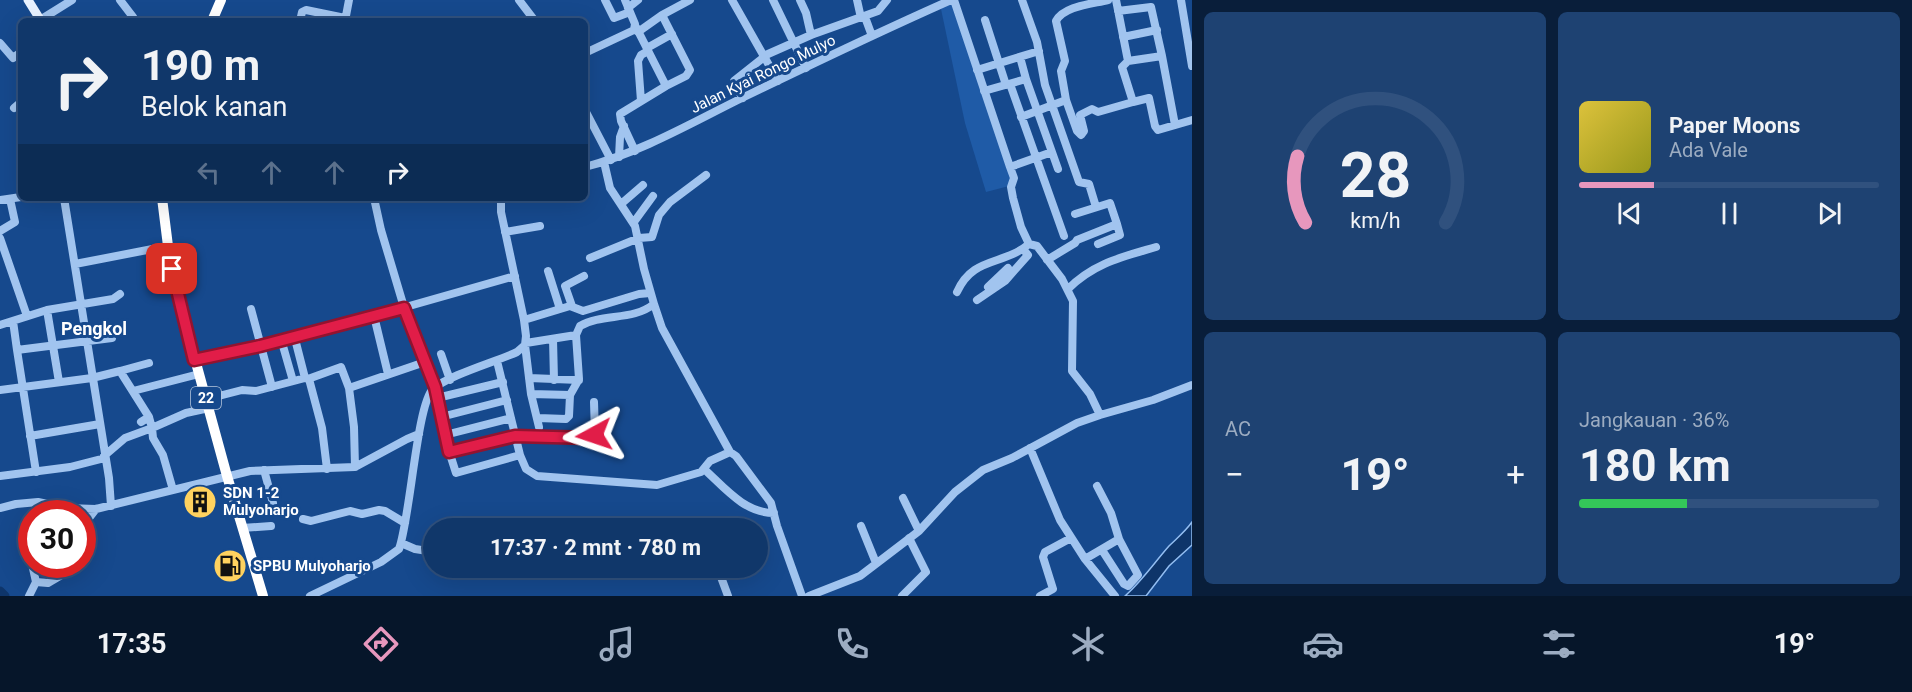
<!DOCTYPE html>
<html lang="id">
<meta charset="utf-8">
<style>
:root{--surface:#10376a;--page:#1e4272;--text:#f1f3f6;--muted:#9cacc1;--line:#30517e;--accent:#e797bd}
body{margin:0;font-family:Roboto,sans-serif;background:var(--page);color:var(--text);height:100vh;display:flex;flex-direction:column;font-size:22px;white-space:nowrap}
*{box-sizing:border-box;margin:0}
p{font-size:20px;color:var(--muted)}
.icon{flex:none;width:33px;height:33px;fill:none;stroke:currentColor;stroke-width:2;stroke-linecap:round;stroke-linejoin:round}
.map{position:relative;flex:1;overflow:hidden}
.sheet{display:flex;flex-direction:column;gap:12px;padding:12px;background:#091e3a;width:720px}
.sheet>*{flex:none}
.guide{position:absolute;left:18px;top:18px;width:570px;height:183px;border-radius:9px;box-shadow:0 6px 24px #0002,0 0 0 2px var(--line);background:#10376a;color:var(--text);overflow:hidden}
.speed{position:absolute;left:18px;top:500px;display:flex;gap:12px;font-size:30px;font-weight:700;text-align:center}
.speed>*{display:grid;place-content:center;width:78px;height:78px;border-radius:50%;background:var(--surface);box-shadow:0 6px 24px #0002,0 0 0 2px var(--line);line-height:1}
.speed .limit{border:9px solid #d22;background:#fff;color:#111}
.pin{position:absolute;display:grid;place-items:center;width:51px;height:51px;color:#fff;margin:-26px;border-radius:12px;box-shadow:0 3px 9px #0006}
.me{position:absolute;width:66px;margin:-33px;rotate:265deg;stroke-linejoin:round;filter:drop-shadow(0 0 4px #0008)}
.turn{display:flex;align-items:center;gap:21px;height:126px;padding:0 24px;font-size:27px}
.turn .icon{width:78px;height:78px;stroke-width:2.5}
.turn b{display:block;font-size:42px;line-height:51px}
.lanes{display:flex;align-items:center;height:57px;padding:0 24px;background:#0003;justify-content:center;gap:30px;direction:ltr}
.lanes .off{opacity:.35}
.big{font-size:45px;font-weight:700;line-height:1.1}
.sheet .tile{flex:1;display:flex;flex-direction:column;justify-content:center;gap:9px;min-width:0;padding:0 21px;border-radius:9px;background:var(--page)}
.sheet .dial{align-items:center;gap:0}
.dial svg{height:156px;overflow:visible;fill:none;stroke:var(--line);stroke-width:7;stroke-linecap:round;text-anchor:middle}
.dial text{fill:var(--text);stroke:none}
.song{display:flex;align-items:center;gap:18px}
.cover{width:72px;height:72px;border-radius:9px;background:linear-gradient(135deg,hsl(50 70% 55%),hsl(60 70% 35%))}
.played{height:6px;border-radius:3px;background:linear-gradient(90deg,var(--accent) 25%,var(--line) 25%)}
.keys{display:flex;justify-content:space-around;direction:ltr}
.heat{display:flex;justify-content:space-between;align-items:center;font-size:33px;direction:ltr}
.charge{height:9px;border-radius:4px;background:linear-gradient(90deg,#34c759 36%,var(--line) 0)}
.sheet .tiles{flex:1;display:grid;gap:12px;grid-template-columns:repeat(2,1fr)}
.trip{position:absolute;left:423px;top:518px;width:345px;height:60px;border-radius:30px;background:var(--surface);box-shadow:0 6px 24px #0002,0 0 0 2px var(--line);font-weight:700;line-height:60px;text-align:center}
.dock{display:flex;height:96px;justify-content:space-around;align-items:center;background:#06162a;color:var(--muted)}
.dock .icon{width:42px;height:42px}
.dock .on{color:var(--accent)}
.dock b{font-size:27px;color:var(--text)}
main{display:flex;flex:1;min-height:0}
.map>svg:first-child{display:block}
.green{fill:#1f5ba7}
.water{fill:#0e356a;stroke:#93bef2;stroke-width:1.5}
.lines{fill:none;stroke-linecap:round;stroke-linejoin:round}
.river{stroke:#0e356a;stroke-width:9}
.minor{stroke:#a1c4ef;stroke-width:8}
.major{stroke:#e9f2ff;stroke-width:9}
.highway{stroke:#fff;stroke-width:10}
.route-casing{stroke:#92132f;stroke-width:15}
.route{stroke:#e11d48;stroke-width:10}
.labels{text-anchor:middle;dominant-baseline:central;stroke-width:6;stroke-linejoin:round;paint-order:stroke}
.shield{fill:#16498d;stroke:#b9c8dd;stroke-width:1.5}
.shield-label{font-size:14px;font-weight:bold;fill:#fff}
.street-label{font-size:15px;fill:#fff;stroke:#16498d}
.poi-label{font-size:15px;font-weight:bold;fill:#fff;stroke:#16498d;text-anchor:start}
.quarter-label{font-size:18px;font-weight:bold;fill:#fff;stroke:#16498d}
</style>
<main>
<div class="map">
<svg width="1192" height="596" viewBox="0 0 1192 596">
<rect width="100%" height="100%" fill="#16498d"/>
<path class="green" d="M953 3 1012 178 1009 186 986 192 965 123 941 9Z"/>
<path class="water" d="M1192 522V545L1169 566 1146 596H1125C1142 581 1154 563 1169 546 1177 538 1185 532 1192 522Z"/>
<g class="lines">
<path class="river" d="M0 591 5 596"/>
<path class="minor" d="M120 0 133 17
M519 0 535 21
M605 0 614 18 630 12 625 0
M732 0 778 81
M773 0 806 68
M800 0 806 13 811 35
M857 0 861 18
M954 0 1010 167 1014 178 1011 187 1013 198 1021 227 1029 244 1037 246 1062 279 1073 301 1072 371 1090 394 1100 415
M1022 0 1037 42 1045 85 1079 182 1089 184 1096 207
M1181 0 1192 66
M628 8 638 0
M1118 11 1151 7 1162 56
M662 15 690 0
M865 17 872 36
M40 20 72 0
M985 20 1006 85
M300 21 302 12 306 10 345 18
M345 21 349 0
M638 32 662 15 690 70 686 76 666 86
M1123 37 1157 30
M0 43 13 58 21 52
M647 48 672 34
M585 53 634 30 635 24 630 12
M1128 61 1162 56 1175 125
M977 70 1039 51
M1026 79 1058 169
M1010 84 1064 236
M984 91 1026 79 1020 57
M743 98 734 85V81L768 54 811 35 878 11 887 0
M1066 100 1077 131 1081 135 1084 131 1080 115 1092 109 1098 112 1133 102 1122 67 1128 61 1116 0
M641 101 638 61 641 55 648 51
M1133 102 1149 98 1155 126 1158 130 1192 120
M14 108 21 102
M585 110 611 160
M1021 117 1066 100 1061 71 1065 61 1056 21C1064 6 1092 4 1108 0
M635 151 621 121 620 114 666 86 636 27
M619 157 620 137 624 126
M585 167C642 152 691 123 744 97 812 64 881 31 951 0
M1010 167 1052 152
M64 198 109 478 111 506
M374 198 381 230 406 314 436 387 449 451 456 473 520 455 497 361
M0 200 21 197
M621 204 643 185
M634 222 653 196
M0 231 15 222 10 199
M505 232 540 226
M0 238 27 316
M1098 244 1120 235 1117 224
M590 258 639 238 652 237 659 215 670 202 706 175
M1047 260 1075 243 1077 240 1117 224 1110 203 1075 214
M75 264 168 246
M548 271 560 309
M988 287 1008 268
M1068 289C1094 263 1122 257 1156 247
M957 292C973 256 1003 266 1029 244
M977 300 1005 281 1028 255 1023 249
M654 304 662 328 730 452
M572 306 565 286 584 276
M251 309 272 387
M47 310 59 382
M374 316 388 374
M524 320 570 306 583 311 639 294 650 293
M13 321 17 350
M0 325 47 310 113 299 120 294
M294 335 305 378
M281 339 293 381
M553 339 554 380
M526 343 576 335
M525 345 531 394 539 427
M441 354 450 380
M194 360 260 346 294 335 374 316 515 276
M120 371 149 363
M529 378 579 380
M308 379 341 367 349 388
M0 390 92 378 120 371 149 417 152 428 125 438 104 456
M133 391 199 374
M531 394 570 395
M437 398 503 382
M207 399 242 390 256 391 305 378 309 379 322 428 327 469
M441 417 507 400
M538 418 566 419 569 416 570 395 579 379 576 335 580 326C602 313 633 321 654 304L644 269 635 226 610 188 604 162
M141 422 149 417
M445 435 511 418
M30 436 100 424
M1030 448 1060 520 1085 559 1115 596
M449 451 515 436 591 437 595 433 594 402
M520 455 526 469 537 476 657 485 701 472 710 461 730 452 736 456 771 503 777 526 802 596
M355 467 354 427 349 388 425 362
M704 469C724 487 744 513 774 513
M264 470 273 503
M36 472 17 350 112 338
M0 476 70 467 105 458
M173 490 163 455 153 438 152 428 186 413 209 408
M903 498 919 531
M0 508 16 504 38 502 66 508 96 509 250 471 355 467 407 439 419 434
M303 519 311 521 350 511 362 514 379 510 385 511 405 523
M861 526 876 563
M82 527 96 509
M242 528 271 526
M401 543 415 549 434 552
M1102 550 1124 584 1128 586 1138 575 1119 539
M1085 559 1119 539 1111 513 1097 486
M32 564 36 582
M721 577 728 596
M29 596 36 582 48 583 70 570 71 564
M310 596 381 562 399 549C410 520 417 403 433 389 449 375 495 362 517 352L525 345 526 336 524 320 501 212V198
M809 596 860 576 919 531 955 492 983 470 1012 458 1077 423 1100 415 1153 400 1192 385
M902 596 926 572 909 538
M1040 596 1053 589 1043 557 1045 552 1071 538"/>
<path class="major" d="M28 0 41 21"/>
<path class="highway" d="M212 21 221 0
M162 198 168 246 184 319 227 476 263 596"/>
</g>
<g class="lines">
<defs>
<path id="route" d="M172 269 194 360 260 346 404 308 435 387 449 452 515 436 590 438 594 435"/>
</defs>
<use href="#route" class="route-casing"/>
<use href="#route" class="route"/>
</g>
<defs>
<symbol id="building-disc" viewBox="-11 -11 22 22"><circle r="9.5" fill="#ffd25f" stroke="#16498d"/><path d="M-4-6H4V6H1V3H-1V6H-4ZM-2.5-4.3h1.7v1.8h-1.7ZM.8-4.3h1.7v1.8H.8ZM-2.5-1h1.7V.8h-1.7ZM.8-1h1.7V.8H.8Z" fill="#111"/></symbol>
<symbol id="fuel-disc" viewBox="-11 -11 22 22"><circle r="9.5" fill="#ffd25f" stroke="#16498d"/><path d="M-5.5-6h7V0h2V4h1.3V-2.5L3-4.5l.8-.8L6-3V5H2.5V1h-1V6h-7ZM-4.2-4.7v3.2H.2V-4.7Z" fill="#111"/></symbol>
</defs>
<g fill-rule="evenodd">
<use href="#building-disc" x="181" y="483" width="38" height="38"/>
<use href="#fuel-disc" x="211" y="547" width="38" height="38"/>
</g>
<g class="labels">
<rect class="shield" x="191" y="387" width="30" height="22" rx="4.5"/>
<g class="shield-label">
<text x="206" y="398">22</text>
</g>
<g class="street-label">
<text transform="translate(763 74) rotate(-26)">Jalan Kyai Rongo Mulyo</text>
</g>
<g class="poi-label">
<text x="223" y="493">SDN 1-2<tspan x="223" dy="17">Mulyoharjo</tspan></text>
<text x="253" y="566">SPBU Mulyoharjo</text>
</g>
<g class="quarter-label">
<text x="94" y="328">Pengkol</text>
</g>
</g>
</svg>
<div class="speed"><div class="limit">30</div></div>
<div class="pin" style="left:172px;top:269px;background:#d93025"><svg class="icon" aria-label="arrive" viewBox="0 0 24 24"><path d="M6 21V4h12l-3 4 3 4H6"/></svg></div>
<svg class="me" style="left:594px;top:435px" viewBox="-20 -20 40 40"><path d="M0-17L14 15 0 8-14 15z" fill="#e11d48" stroke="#fff" stroke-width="4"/></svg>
<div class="trip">17:37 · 2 mnt · 780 m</div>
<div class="guide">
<div class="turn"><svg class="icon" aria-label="right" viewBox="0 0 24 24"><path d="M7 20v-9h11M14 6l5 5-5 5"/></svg><div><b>190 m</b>Belok kanan</div></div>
<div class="lanes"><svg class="icon off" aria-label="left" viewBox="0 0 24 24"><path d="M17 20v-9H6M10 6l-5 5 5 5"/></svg><svg class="icon off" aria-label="ahead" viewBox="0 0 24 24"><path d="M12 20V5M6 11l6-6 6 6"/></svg><svg class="icon off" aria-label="ahead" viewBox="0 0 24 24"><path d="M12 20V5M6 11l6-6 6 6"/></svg><svg class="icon" aria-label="right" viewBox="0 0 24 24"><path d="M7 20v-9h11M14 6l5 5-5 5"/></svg></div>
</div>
</div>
<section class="sheet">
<div class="tiles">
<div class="tile dial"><svg viewBox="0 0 100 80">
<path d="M14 69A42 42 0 1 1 86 69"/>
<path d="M14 69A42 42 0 0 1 10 35" stroke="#e797bd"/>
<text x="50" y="56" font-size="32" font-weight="700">28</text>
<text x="50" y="72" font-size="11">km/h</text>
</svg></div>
<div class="tile">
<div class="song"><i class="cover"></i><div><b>Paper Moons</b><p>Ada Vale</p></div></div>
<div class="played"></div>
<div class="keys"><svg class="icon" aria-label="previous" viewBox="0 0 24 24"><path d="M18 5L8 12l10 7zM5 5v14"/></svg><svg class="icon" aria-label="pause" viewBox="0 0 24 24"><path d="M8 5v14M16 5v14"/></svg><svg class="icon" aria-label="next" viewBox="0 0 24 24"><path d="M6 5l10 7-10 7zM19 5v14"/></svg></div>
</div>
<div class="tile"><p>AC</p>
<div class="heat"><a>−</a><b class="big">19°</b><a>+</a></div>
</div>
<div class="tile"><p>Jangkauan · 36%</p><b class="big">180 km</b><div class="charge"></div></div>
</div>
</section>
</main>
<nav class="dock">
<b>17:35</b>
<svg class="icon on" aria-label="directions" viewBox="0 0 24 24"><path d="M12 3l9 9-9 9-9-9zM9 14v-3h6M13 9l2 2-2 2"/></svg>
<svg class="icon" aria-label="music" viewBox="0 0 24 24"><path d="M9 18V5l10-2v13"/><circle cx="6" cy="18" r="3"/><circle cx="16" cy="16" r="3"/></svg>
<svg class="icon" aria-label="phone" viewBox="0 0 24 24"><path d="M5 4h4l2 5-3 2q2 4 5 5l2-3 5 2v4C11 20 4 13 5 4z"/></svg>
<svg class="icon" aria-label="climate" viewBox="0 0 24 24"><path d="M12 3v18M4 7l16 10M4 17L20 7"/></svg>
<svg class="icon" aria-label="car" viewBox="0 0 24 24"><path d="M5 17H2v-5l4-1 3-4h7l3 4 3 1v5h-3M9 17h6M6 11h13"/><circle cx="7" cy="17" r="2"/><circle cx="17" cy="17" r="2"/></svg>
<svg class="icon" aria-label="filters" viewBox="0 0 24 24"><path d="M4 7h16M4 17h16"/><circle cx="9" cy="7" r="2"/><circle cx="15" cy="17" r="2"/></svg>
<b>19°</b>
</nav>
